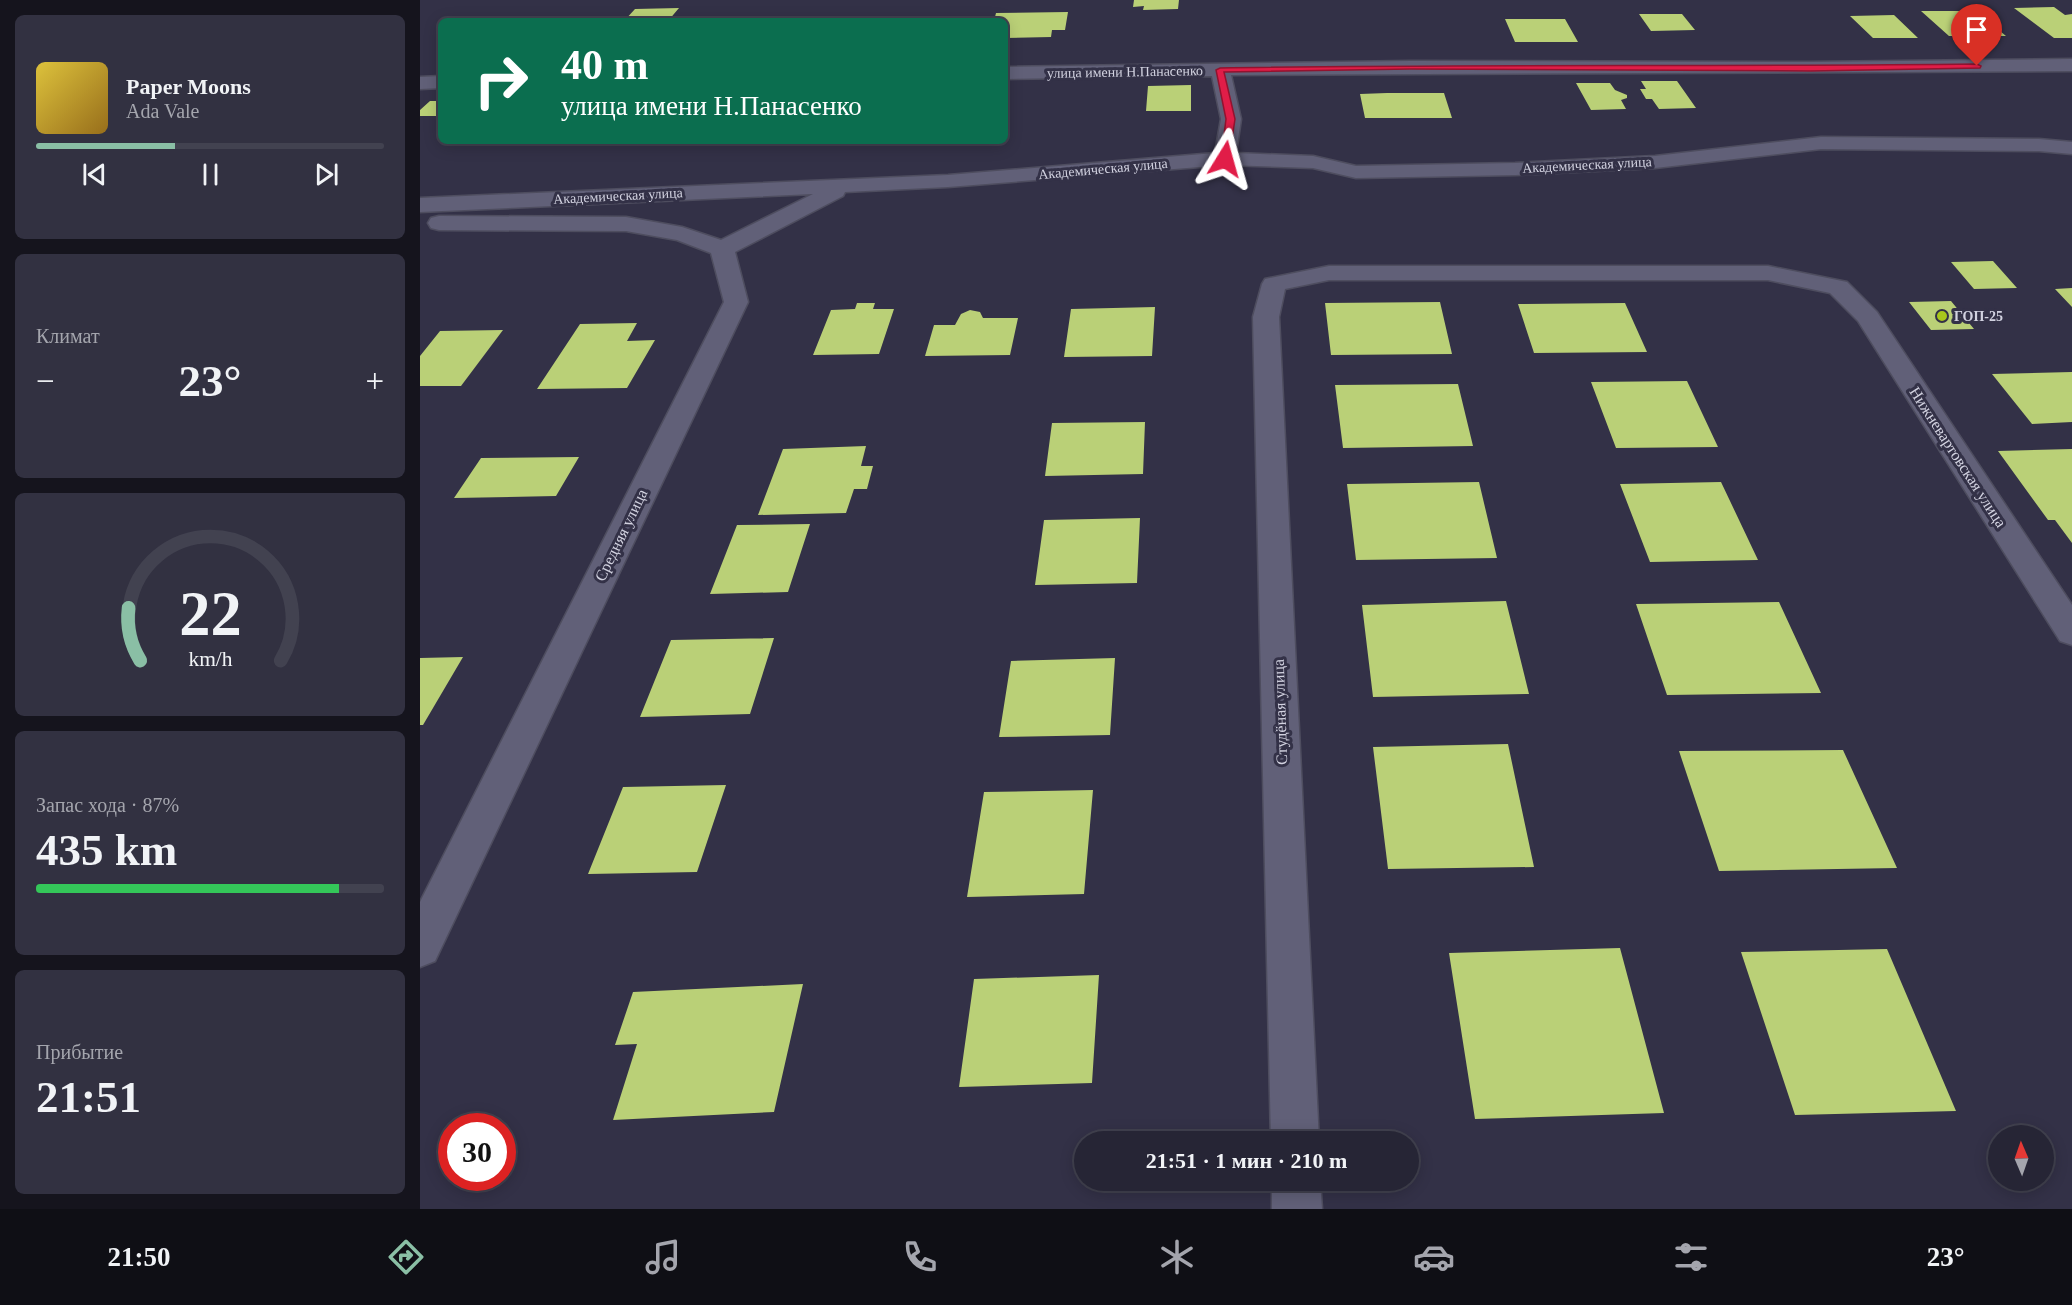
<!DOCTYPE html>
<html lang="ru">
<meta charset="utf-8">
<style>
:root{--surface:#262535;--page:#323141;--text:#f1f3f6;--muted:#a4a5ad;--line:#424250;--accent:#8abfa5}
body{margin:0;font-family:"Times New Roman",serif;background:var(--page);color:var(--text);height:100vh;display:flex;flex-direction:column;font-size:22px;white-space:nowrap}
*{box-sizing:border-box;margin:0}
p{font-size:20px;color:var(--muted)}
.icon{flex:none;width:33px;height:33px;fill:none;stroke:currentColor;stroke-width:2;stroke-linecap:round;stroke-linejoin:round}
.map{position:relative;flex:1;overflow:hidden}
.panel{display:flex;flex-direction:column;gap:15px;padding:15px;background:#15141d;width:420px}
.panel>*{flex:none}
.hud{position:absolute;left:18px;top:18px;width:570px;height:126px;border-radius:9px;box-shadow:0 3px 15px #0003,0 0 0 2px var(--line);background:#0b6e4f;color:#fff;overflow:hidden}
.needle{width:39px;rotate:358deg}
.buttons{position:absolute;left:1568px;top:1125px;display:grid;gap:12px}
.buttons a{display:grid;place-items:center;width:66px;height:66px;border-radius:50%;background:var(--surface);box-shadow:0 3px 15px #0003,0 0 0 2px var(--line);font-size:30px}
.speed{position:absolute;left:18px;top:1113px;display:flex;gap:12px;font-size:30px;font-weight:700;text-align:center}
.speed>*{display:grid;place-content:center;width:78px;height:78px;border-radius:50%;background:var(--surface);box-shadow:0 3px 15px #0003,0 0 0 2px var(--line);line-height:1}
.speed .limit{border:9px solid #d22;background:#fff;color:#111}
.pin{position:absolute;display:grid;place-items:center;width:51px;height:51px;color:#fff;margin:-62px -26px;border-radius:50% 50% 50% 0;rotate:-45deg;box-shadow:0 0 6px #0007}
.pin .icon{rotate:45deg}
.me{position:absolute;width:66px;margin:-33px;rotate:8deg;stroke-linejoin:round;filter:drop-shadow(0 0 4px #0008)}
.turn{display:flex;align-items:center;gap:21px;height:126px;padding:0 24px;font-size:27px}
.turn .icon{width:78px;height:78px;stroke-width:2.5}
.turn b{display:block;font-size:42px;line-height:51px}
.big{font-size:45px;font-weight:800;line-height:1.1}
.panel .card{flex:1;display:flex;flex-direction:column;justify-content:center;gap:9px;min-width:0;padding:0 21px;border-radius:9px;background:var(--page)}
.panel .dial{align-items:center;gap:0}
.dial svg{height:156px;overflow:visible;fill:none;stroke:var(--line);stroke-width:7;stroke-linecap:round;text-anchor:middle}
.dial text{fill:var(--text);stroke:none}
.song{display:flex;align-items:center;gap:18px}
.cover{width:72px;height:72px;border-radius:9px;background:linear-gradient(135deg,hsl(50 70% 55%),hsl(40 70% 35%))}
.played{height:6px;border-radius:3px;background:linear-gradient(90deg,var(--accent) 40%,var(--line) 40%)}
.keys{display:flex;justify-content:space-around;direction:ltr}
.heat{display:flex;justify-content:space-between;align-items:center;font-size:33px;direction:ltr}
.charge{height:9px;border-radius:4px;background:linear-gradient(90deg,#34c759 87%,var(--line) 0)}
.trip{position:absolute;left:654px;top:1131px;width:345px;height:60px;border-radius:30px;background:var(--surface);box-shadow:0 3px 15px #0003,0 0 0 2px var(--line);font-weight:800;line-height:60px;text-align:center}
.tabs{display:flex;height:96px;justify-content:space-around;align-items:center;background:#0f0f15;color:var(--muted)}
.tabs .icon{width:42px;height:42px}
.tabs .on{color:var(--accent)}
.tabs b{font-size:27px;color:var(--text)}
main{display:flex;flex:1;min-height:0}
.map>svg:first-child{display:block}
.building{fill:#bad077}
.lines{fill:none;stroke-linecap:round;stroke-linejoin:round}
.minor-casing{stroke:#4e4d5f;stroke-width:3}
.minor{fill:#616078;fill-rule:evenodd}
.route{fill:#e11d48;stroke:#92132f;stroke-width:1.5}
.poi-dot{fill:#a8c71c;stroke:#333147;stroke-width:2}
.labels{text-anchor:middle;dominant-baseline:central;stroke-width:6;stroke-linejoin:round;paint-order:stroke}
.far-street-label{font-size:14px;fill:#d2d2e0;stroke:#333147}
.far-poi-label{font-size:14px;font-weight:bold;fill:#d2d2e0;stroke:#333147;text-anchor:start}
.street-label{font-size:16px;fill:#d2d2e0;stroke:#333147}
</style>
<main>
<section class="panel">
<div class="card">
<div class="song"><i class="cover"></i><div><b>Paper Moons</b><p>Ada Vale</p></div></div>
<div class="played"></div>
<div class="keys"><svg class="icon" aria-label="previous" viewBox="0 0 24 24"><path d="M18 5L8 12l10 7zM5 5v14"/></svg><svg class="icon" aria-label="pause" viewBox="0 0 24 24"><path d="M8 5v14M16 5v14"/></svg><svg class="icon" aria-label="next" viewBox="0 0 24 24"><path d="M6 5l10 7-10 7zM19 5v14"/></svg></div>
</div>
<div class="card"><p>Климат</p>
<div class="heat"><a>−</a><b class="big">23°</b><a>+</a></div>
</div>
<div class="card dial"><svg viewBox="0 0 100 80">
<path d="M14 69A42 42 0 1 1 86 69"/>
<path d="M14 69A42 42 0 0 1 8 42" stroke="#8abfa5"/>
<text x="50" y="56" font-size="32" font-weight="700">22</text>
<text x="50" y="72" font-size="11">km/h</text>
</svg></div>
<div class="card"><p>Запас хода · 87%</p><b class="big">435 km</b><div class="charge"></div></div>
<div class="card"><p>Прибытие</p><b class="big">21:51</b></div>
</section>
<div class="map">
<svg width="1652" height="1209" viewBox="0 0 1652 1209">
<rect width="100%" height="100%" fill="#333147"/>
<path class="building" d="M714 0H759L758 9 723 10 724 6 713 7Z
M1634 7 1645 15 1652 14V38H1634L1594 8Z
M259 8 248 21H204L215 9Z
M1501 11H1556L1586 36H1529Z
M648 12 645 30H632L631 37 585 38 587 31H585V21H574L576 13Z
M1219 14H1262L1275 30 1231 31Z
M1474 15 1498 38H1453L1430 16Z
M149 16 145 21H82L86 17Z
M1085 19H1145L1158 42H1095Z
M1221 81H1257L1276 108 1239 109 1232 99H1226L1220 89H1226Z
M1156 83H1190L1195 90 1207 95V98L1201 100 1206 109 1171 110Z
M771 85V111H726L728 86Z
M967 93H1024L1032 118H945L940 94Z
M10 101H21V116H0V110Z
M1573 261 1597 288 1554 289 1531 262Z
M1652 288V307L1635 289Z
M1531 301 1554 329 1511 330 1489 302Z
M1020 302 1032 354 911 355 905 303Z
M437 303H455L453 309H474L459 354 393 355 411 310 435 309Z
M1205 303 1227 352 1114 353 1098 304Z
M735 307 732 356 644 357 651 309Z
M550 310 560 312 563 318H598L590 355 505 356 514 325H535L541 314Z
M217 323 207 341 235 340 207 388 117 389 160 324Z
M83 330 41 386H0V356L20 331Z
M1652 372V422L1612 424 1572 374Z
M1267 381 1298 447 1196 448 1171 382Z
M1038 384 1053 446 923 448 915 385Z
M725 422 723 474 625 476 632 423Z
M446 446 441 466H453L447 489H434L426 513 338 515 363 449Z
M1652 449V543L1635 520H1628L1578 451Z
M159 457 136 496 34 498 61 458Z
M1059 482 1077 558 936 560 927 484Z
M1301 482 1338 560 1230 562 1200 484Z
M720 518 717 583 615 585 624 520Z
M390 524 368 592 290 594 317 525Z
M1086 601 1109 694 953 697 942 605Z
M1359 602 1401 693 1247 695 1216 604Z
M354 638 330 714 220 717 251 640Z
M43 657 3 725H0V658Z
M695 658 690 735 579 737 591 661Z
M1088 744 1114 867 968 869 953 747Z
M1423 750 1477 868 1299 871 1259 751Z
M306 785 277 872 168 874 203 787Z
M673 790 664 894 547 897 564 792Z
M1200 948 1244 1113 1055 1119 1029 953Z
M1467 949 1536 1111 1375 1115 1321 952Z
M679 975 672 1083 539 1087 554 979Z
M383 984 354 1112 193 1120 217 1044 195 1045 213 992Z"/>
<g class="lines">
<defs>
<path id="minor" d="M1652 59V71L811 75 821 119 816 153 893 156 936 166 1095 163 1235 156 1401 137 1619 139 1652 142V154L1619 151 1401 149 1235 168 1095 175 936 178 893 168 805 165 528 187 425 192 423 196 315 252 328 302 15 961 0 967V902L304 302 291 253 257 240 206 231 19 230 11 228 8 223 11 218 19 216 206 217 262 227 301 240 393 194 0 212V198L528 175 795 153 801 119 792 76 585 79V67L990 61 1391 62Z
M21 76V88L0 89V77Z
M909 266H1348L1427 282 1457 312 1652 605V645L1640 641 1438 321 1410 293 1348 280H909L865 289 859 317 899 1142H851L833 317 842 284 845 279Z
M852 1180H900L902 1209H852Z"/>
</defs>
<use href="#minor" class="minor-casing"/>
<use href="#minor" class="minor"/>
</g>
<path class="route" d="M1557 64 1561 66 1560 68 1391 71 990 69 804 72 815 119 809 159 805 162 801 159 806 119 796 70 800 68C1052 64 1305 67 1557 64Z"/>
<circle class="poi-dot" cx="1522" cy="316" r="6"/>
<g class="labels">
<g class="far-street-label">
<text transform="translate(705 72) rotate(-1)">улица имени Н.Панасенко</text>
<text transform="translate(1167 165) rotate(-3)">Академическая улица</text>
<text transform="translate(683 169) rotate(-5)">Академическая улица</text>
<text transform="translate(198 196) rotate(-3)">Академическая улица</text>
</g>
<g class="far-poi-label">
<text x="1534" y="316">ГОП-25</text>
</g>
<g class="street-label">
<text transform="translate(1538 457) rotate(57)">Нижневартовская улица</text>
<text transform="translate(201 535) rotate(-64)">Средняя улица</text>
<text transform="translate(860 712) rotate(-92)">Студёная улица</text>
</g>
</g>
</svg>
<div class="buttons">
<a><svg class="needle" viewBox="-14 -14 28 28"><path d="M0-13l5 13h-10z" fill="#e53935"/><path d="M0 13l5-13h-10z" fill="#a4a5ad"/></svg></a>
</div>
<div class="speed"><div class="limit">30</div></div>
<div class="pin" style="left:1557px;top:66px;background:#d93025"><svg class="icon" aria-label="arrive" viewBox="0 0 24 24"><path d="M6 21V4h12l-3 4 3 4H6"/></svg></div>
<svg class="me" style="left:805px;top:159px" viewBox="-20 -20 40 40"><path d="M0-17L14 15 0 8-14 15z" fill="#e11d48" stroke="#fff" stroke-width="4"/></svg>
<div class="trip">21:51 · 1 мин · 210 m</div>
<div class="hud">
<div class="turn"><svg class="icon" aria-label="right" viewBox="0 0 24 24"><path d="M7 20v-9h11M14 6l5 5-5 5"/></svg><div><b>40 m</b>улица имени Н.Панасенко</div></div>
</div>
</div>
</main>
<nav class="tabs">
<b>21:50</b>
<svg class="icon on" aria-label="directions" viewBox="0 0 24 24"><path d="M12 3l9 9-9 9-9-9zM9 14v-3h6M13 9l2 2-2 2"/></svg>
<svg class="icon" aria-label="music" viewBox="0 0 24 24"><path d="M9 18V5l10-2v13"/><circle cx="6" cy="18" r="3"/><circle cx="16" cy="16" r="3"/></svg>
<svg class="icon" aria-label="phone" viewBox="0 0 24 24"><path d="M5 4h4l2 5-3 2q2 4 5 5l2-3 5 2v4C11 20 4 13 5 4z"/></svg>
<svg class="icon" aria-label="climate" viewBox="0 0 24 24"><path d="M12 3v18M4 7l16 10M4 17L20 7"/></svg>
<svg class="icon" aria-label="car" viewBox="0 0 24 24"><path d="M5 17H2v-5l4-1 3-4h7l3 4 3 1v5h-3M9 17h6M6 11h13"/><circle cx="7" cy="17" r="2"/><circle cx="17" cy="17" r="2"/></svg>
<svg class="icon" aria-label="filters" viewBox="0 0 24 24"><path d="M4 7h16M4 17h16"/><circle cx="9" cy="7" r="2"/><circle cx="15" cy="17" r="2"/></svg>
<b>23°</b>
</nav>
